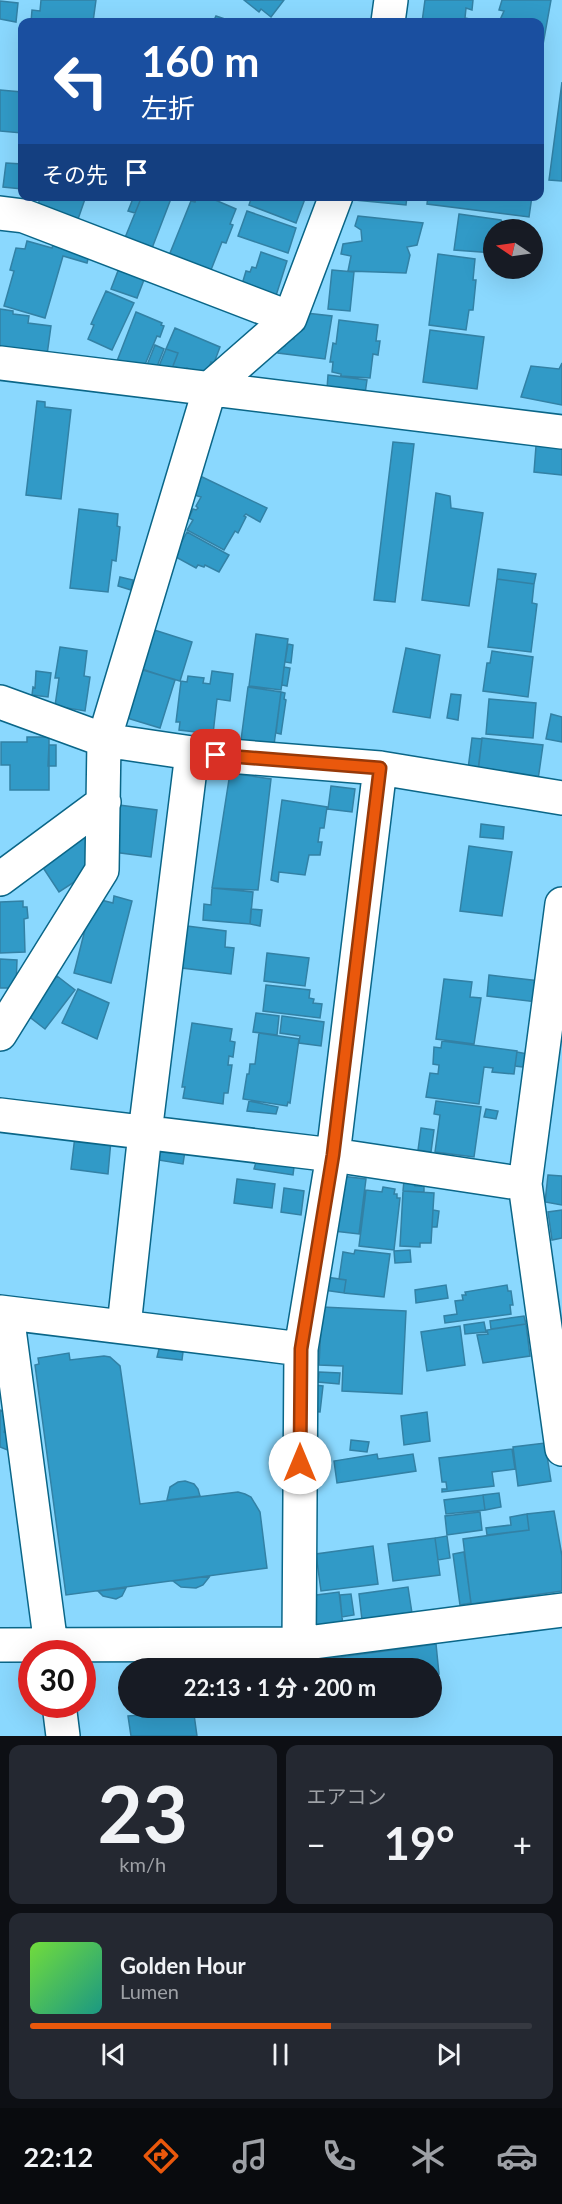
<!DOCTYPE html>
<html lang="ja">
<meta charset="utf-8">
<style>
:root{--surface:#171b24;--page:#242831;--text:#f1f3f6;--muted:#9ea1a6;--line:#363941;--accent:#ea580c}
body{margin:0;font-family:Lato,"Noto Sans JP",sans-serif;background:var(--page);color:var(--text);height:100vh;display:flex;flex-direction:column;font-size:22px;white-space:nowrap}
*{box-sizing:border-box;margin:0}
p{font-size:20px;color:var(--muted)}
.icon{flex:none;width:33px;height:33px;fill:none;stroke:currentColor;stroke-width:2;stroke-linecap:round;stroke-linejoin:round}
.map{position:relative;height:1736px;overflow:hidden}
.details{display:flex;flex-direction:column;gap:9px;padding:9px;background:#0d0f14;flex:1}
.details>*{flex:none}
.guide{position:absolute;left:18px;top:18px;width:526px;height:183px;border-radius:12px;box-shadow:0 6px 24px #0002;background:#1a4fa0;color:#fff;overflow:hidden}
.needle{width:39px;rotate:283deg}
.controls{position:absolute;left:483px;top:219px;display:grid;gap:12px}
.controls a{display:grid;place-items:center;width:60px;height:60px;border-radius:50%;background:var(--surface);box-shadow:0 6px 24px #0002;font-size:30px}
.speed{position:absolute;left:18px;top:1640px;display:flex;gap:12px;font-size:30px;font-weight:700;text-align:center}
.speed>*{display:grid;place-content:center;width:78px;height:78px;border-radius:50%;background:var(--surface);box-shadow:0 6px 24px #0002;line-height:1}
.speed .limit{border:9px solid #d22;background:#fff;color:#111}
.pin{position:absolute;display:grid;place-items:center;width:51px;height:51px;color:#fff;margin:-26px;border-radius:12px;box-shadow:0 3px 9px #0006}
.me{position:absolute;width:66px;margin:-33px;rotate:0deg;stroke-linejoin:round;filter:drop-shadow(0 0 4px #0008)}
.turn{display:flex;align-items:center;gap:21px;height:126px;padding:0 24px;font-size:27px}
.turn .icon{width:78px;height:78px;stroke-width:2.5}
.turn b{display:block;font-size:42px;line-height:51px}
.then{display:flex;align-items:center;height:57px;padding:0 24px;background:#0003;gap:12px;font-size:22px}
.big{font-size:45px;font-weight:700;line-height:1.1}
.details .card{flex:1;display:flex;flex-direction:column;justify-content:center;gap:9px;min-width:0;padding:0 21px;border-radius:12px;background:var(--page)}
.details .dial{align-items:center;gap:0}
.dial b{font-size:78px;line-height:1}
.song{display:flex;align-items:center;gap:18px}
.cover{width:72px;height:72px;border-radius:9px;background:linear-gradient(135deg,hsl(100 70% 55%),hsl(170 70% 35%))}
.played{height:6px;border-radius:3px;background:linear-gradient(90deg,var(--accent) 60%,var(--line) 60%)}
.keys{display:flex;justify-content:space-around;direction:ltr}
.heat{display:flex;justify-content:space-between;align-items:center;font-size:33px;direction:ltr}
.details .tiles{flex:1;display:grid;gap:9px;grid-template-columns:1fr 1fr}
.card:last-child{grid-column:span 2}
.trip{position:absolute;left:118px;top:1658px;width:324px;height:60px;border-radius:30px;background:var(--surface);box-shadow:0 6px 24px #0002;font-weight:700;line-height:60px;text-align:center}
.tabs{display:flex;height:96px;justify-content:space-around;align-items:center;background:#090b0e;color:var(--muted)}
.tabs .icon{width:42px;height:42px}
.tabs .selected{color:var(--accent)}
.tabs b{font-size:27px;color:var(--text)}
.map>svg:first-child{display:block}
.building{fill:#319ac7;stroke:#3281a5;stroke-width:1.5}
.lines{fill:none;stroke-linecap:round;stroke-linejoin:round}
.street-casing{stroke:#0a6688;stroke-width:36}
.street{stroke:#fff;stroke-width:33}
.route-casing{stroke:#983908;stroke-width:15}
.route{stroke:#ea580c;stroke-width:10}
</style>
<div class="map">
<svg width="562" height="1736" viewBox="0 0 562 1736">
<rect width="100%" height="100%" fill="#8ad8fe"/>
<path class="building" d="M41 0H96L93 22H31L32 10 40 11Z
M244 0H284L271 17 261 9 259 12Z
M425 0H473L472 10 466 8 465 18 470 19 469 22H422Z
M502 0H551L542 50H540V22H499L504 11 499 10Z
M0 1 18 3 16 22 0 19Z
M216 16 231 21V22H194L195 19 200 22 201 19 213 22Z
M562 82V181L549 180Z
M0 90 22 92V133L0 131Z
M6 163 22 164V189L3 187Z
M41 196H86L76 225 36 210Z
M134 196H142L135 213 128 211Z
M142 196H172L149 256 122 245Z
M197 196H206L236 209 230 224 233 225 226 243 222 242 209 275 168 258 191 201 195 202Z
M252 196H306L296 223 249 205Z
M355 196H407L406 205 355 200Z
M428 196H532L529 217 427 204Z
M247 211 296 228 288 253 238 236Z
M459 214 501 220 506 227 505 230H494V253L454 250Z
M358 216 423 223 417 245 407 247 410 255 406 273 348 271 351 256 341 254 343 244 362 241 361 230 355 226Z
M55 238 91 248 87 263 63 256 45 318 4 306 14 271 10 270 16 248 25 249 27 241 52 248Z
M261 252 287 261 274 302 240 291 246 271 250 272 252 267 256 268Z
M438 254 475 259 473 280H476L473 310H469L466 330 429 325Z
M121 263 147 272 137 298 111 289Z
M332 270 354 272 350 311 328 309Z
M106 291 134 303 112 350 88 339 94 325 91 324Z
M0 309 13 311V314L29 316 28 323 51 326 47 355 0 349Z
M136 312 162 323 161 325 164 326 160 337 157 336 144 367 130 366 117 361Z
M306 313 332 316 325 359 278 353 279 345 285 346 287 339H294L296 327 304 329Z
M339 320 378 325 376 341H380L378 355 373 354 370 378 341 376V374L332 372 333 362H330L333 343 336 344Z
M175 328 220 347 214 363 211 362 206 376 187 368 186 371 173 366 178 353 166 349Z
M430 330 484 337 477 389 423 382Z
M155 345 164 349 156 369 147 365Z
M166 349 178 353 171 371 159 366Z
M562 363V405L521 397 531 366 559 369Z
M328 375 367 380 365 394 327 389Z
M37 401 45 402V407L71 410 61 499 26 495Z
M393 442 414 444 395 602 374 600Z
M536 446 562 448V475L534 472Z
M198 475 267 508 260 522 246 514 244 516 246 517 238 533 235 531 224 550 187 530 193 520 189 518 193 509 196 510 198 508 196 506 201 497 191 494Z
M436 493 450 496 451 508 483 513 469 606 422 600Z
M79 509 118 514 117 526 120 527 116 561 112 560 108 592 70 588Z
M187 532 229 555 219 572 205 565 204 567 198 565 196 568 174 556Z
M498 569 536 574 534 584 497 579Z
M120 577 133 580 131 590 118 586Z
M497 579 534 584 532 603 537 604 531 652 488 647Z
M148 628 192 642 180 681 136 668Z
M256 634 288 639 281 690 249 686Z
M288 644 293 645 291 663 285 662Z
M60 647 87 651 84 676 90 677 85 711 55 706 59 678H55Z
M406 648 440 655 430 718 393 712Z
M492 651 533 657 528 697 483 691 487 663H490Z
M284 667 290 668 287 686 282 685Z
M142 669 175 680 160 728 127 718Z
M36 671 51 673 48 697 32 695 33 687 35 688Z
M212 671 233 674 230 701 217 699 213 734 179 730 180 722H176L181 681 187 682 188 676 204 678 203 683 210 684Z
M248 687 281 692 274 745 241 740Z
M281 692 285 693 284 699 286 700 281 734 276 733Z
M451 694 461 695 458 720 447 718Z
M489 699 536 703 533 738 486 734Z
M551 714 562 717V742L546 739Z
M27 737H49V790H10V765H1V742H27Z
M472 738 482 739 478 770 468 769Z
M482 738 543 745 538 780 478 773Z
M49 745H56V766H48Z
M230 773 271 779 258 890 212 888Z
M331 786 355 789 352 812 328 809Z
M282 800 327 807 324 828H320L318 842H322L320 855H309L305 875 279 872 278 882 271 880Z
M119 805 157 810 151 857 113 852Z
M481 824 504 827 503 839 480 837Z
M88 830 94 849 85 875 59 892 38 860Z
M469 846 512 852 502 916 460 911Z
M212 888 253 892 250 924 203 920 204 904 211 905Z
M114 896 132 901 111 983 74 973 93 898 113 903Z
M23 901V907H27L28 918 24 919 25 952 0 953V902Z
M251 909 262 910 260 926 250 924Z
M187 926 226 931 225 947 234 948 231 974 182 968Z
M267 953 309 958 305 986 264 981Z
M0 959 17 960 16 988H0Z
M489 975 540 981 537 1002 487 996Z
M57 976 75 990 45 1029 27 1015Z
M444 979 472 982 470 997 481 998 474 1044 436 1039Z
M266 985 310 990 309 998 314 999 313 1003 322 1004 320 1018 263 1011Z
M78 989 109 1003 97 1039 62 1023Z
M256 1013 279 1016 277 1035 253 1032Z
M282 1016 324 1022 321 1046 299 1043 300 1036 280 1033Z
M192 1023 232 1029 230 1041 235 1042 233 1057 229 1056 228 1065H232L228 1093H224L223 1104 183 1098 185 1087H182Z
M259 1033 299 1039 290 1103 288 1102 287 1106 243 1099 247 1074H249L250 1064H255Z
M442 1041 517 1051 514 1074 492 1072 493 1068 484 1067 479 1104 426 1097 430 1073 438 1074 439 1065 433 1064 434 1047 441 1048Z
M517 1052 533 1055 531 1068 515 1066Z
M249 1101 278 1107 276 1114 247 1111Z
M436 1101 481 1107 474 1157 435 1152 440 1115 434 1114Z
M486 1109 498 1111 496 1119 484 1117Z
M421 1128 434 1130 431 1152 418 1150Z
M75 1136 111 1140 108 1174 71 1169Z
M160 1147 185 1151 183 1164 158 1160Z
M256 1162 294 1167 293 1175 254 1169Z
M548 1175 562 1176V1205L545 1202Z
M341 1176 366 1179 359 1234 334 1231Z
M237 1179 275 1184 272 1208 234 1203Z
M404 1180 415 1181V1186H424V1192L403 1191Z
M383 1187 395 1189 394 1194H397V1198H400L394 1250 359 1246 366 1190 382 1192Z
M284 1188 304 1191 301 1215 281 1212Z
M403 1191 434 1193 431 1243H420V1247L400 1246Z
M433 1210 439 1211 437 1227H432Z
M562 1210V1238L552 1240 548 1212Z
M355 1250 390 1254 384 1297 344 1293 346 1280 339 1279 343 1252 354 1254Z
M410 1250 411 1262 395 1263 394 1251Z
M326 1277 346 1280 344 1293 324 1290Z
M446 1285 448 1298 416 1303 415 1290Z
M507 1285 508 1291H511L513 1305H510L511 1314 445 1323 444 1316 457 1314 455 1301 463 1300 462 1295H466L465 1292Z
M322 1307 406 1311 402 1394 342 1391 343 1366 319 1365Z
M524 1316 526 1324 491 1329 490 1321Z
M484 1322 486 1332 465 1334 464 1325Z
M526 1324 530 1356 483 1363 477 1335 488 1334 487 1330Z
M460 1326 465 1365 427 1371 421 1332Z
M159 1349 183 1352 182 1360 157 1357Z
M69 1353 70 1360 104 1356 110 1357 120 1366 140 1504 238 1492 245 1494 251 1497 260 1512 267 1568 66 1595 35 1365 39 1364 38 1358Z
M319 1372 340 1373 339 1384 318 1382Z
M314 1385 323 1386 320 1412 311 1411Z
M0 1410 11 1414 4 1432 13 1435 10 1451 0 1447Z
M427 1412 430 1441 404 1445 401 1416Z
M351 1440 369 1442 367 1452 350 1450Z
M545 1443 551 1481 518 1486 513 1447Z
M512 1449 515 1469 492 1472 494 1486 442 1492V1489H447L446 1482H442L439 1458Z
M377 1454 378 1459 413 1454 416 1471 337 1483 334 1461Z
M185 1481 194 1484 198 1489 200 1496 167 1500 170 1487 178 1482Z
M499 1493 501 1507 485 1510 483 1495Z
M483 1495 485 1510 446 1514 444 1500Z
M554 1511 562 1556V1591L471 1604 463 1539 529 1530 527 1514Z
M480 1512 482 1530 447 1535 445 1516Z
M527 1514 529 1530 487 1535 486 1528 511 1525 510 1517Z
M447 1536 450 1558 438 1560 435 1538Z
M435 1538 440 1575 393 1581 388 1544Z
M373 1546 378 1584 321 1591 316 1554Z
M464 1552 471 1603 460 1605 453 1554Z
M210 1576 203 1585 196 1588 181 1587 173 1581Z
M408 1587 412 1613 362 1620 359 1594Z
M126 1588 122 1596 116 1599 103 1596 98 1591Z
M339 1592 343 1625 311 1629 309 1596Z
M351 1594 354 1615 342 1617 340 1595Z
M436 1644 439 1674 432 1675V1668H297L296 1663Z
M141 1707H193L197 1736H131L128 1716 142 1715Z"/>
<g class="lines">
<defs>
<path id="street" d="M388 22 391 0
M0 213 24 216 290 318
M0 363 562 432
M0 702 104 740 192 753 380 768 562 798
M0 879 104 802
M562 904 525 1184 562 1449
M0 1034 102 870 104 740 210 388 290 318 336 196
M0 1115 333 1155 525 1184
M0 1312 301 1349
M7 1314 52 1653
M124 1326 145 1133 192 753
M299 1644 301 1349 333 1155 380 768
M0 1645 299 1644 562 1610
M59 1704 63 1736"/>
</defs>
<use href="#street" class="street-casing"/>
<use href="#street" class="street"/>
</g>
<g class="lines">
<defs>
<path id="route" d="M216 755 380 768 333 1155 301 1349 300 1463"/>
</defs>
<use href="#route" class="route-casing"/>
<use href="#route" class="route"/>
</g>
</svg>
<div class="controls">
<a><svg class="needle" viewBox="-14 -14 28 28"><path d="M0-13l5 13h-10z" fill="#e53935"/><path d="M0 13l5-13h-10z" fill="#9ea1a6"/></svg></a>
</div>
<div class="speed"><div class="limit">30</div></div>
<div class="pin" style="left:216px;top:755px;background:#d93025"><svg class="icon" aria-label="arrive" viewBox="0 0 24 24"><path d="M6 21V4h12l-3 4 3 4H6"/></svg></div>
<svg class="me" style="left:300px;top:1463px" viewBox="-20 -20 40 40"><circle r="19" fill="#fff"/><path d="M0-13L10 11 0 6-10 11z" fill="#ea580c"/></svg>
<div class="trip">22:13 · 1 分 · 200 m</div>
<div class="guide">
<div class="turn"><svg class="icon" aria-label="left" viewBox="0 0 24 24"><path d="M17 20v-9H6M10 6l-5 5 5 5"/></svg><div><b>160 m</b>左折</div></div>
<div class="then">その先<svg class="icon" aria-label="arrive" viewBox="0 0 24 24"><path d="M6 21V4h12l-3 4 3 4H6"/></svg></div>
</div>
</div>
<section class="details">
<div class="tiles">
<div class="card dial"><b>23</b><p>km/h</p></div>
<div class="card"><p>エアコン</p>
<div class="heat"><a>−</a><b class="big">19°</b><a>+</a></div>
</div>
<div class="card">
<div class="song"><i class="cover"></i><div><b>Golden Hour</b><p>Lumen</p></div></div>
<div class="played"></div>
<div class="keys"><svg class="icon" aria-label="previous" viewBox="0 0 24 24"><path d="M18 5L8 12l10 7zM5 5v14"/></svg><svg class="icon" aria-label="pause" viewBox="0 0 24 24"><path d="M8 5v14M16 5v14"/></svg><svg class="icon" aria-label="next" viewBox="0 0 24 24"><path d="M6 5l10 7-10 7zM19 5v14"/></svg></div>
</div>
</div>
</section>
<nav class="tabs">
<b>22:12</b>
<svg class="icon selected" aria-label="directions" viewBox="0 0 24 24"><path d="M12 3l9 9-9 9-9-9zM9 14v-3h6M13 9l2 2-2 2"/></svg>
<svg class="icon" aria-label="music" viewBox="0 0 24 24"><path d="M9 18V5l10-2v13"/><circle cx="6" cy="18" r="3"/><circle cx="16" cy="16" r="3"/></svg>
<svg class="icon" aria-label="phone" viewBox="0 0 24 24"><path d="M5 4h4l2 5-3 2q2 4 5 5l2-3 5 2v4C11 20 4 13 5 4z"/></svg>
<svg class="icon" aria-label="climate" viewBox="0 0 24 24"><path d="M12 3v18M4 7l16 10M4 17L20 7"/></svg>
<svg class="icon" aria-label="car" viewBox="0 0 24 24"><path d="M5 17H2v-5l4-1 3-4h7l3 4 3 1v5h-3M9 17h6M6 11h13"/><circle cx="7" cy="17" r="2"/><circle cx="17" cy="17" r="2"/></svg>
</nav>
